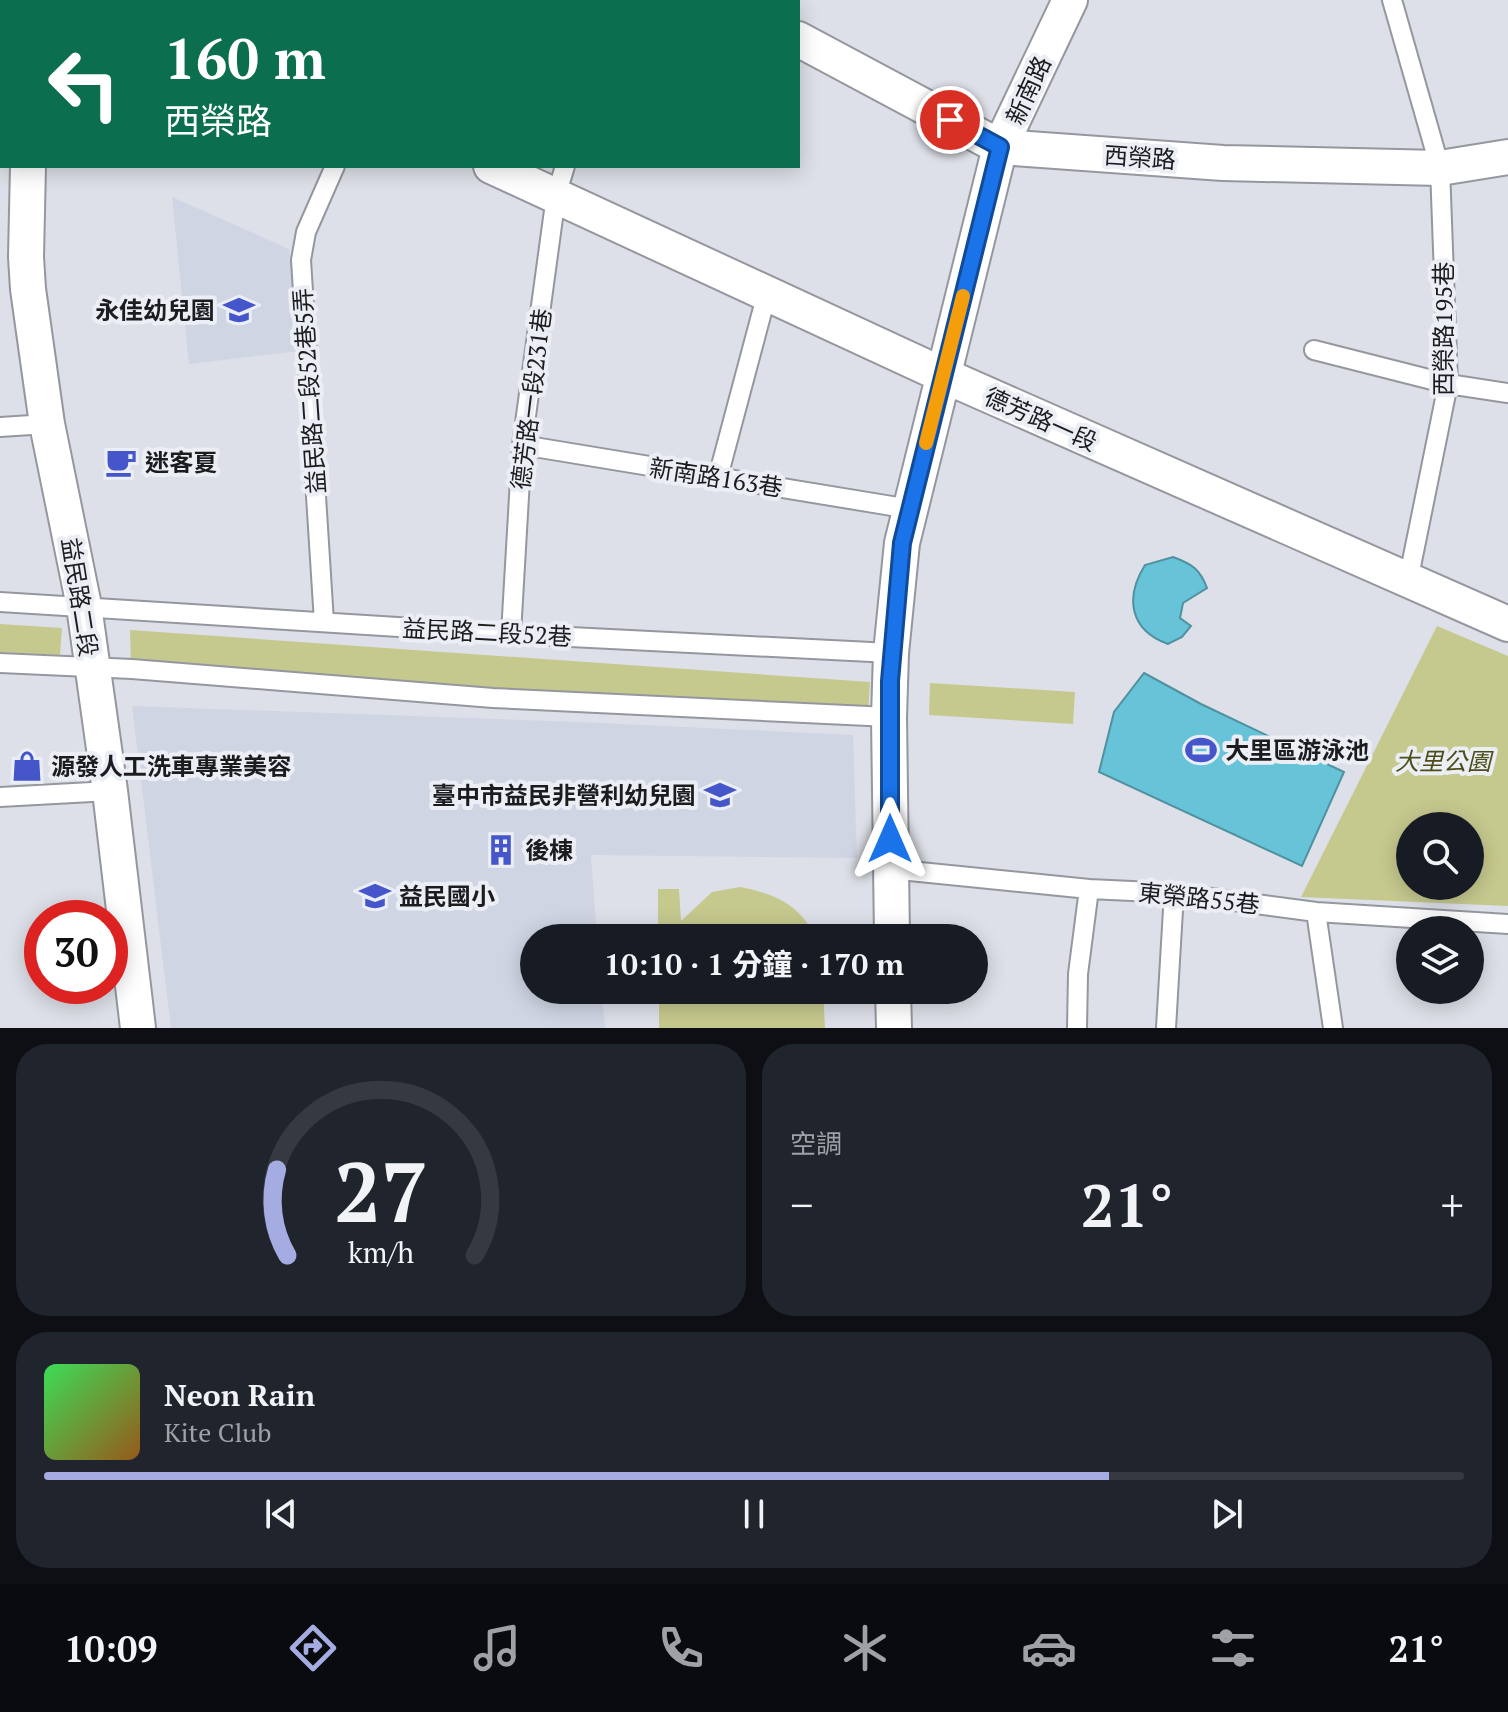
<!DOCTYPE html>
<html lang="zh-TW">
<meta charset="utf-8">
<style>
:root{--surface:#171b24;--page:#20242c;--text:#f1f3f6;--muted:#9ea1a6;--line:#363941;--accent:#a4ace2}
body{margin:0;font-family:"PT Serif","Noto Sans TC",serif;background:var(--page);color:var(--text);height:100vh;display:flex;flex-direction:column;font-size:30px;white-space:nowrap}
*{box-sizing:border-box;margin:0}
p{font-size:26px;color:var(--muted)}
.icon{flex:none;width:44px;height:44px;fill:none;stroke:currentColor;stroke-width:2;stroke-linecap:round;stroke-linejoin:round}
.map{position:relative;height:1028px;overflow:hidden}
.drawer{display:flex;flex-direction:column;gap:16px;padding:16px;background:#0d0f14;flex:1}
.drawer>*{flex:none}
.top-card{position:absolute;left:0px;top:0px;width:800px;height:168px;box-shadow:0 4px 20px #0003;background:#0b6e4f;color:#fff;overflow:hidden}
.buttons{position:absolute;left:1396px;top:812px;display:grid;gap:16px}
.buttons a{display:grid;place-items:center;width:88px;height:88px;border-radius:50%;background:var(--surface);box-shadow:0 4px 20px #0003;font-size:40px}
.speed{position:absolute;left:24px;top:900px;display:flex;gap:16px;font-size:40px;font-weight:700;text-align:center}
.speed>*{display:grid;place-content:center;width:104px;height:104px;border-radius:50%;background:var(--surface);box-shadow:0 4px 20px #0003;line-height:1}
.speed .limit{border:12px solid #d22;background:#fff;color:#111}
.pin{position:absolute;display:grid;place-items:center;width:68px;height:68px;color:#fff;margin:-34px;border:4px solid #fff;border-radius:50%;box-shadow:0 2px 8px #0007}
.me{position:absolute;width:88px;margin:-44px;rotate:0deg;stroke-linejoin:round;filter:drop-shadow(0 0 6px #0008)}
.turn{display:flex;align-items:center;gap:28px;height:168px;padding:0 32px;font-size:36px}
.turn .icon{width:104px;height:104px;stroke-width:2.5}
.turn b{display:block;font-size:56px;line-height:68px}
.big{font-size:60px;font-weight:700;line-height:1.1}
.drawer .card{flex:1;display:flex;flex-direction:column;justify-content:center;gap:12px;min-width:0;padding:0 28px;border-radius:32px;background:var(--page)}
.drawer .dial{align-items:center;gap:0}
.dial svg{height:208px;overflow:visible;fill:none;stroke:var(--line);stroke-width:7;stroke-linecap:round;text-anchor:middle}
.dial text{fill:var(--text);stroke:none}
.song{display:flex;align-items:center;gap:24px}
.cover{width:96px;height:96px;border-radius:12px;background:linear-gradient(135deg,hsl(130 70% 55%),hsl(30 70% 35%))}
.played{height:8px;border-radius:4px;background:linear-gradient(90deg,var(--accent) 75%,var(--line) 75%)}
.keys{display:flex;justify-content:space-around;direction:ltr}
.heat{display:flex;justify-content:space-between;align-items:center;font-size:44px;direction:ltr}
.drawer .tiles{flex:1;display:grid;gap:16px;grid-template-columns:1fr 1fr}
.card:last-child{grid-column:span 2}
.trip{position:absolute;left:520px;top:924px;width:468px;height:80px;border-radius:40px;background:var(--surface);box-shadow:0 4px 20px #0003;font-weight:700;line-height:80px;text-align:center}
.tab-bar{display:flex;height:128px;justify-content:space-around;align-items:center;background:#090b0e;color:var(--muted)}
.tab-bar .icon{width:56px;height:56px}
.tab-bar .current{color:var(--accent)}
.tab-bar b{font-size:36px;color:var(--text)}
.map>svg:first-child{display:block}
.built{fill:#d0d5e4}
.green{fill:#c6c98e;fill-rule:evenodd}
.water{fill:#67c3d8;stroke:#5091a0;stroke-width:2}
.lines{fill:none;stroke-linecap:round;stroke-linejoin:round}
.service-casing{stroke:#95979f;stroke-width:22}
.minor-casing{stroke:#95979f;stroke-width:38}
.service{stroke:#fff;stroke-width:18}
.minor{stroke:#fff;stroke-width:34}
.route-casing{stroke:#114b97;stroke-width:20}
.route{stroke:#1a73e8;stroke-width:14}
.slow{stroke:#f59e0b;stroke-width:14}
.labels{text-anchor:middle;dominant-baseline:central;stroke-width:8;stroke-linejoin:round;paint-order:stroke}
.street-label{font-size:24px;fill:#1b1c1e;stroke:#ebeef5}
.poi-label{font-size:24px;font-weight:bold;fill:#1b1c1e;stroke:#ebeef5;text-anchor:start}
.park-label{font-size:24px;font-style:italic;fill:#4c4d17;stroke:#ebeef5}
</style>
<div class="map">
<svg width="1508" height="1028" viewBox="0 0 1508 1028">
<rect width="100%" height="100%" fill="#dde0e8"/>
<path class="built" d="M172 197 289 249 299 351 189 364Z
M132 706 580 722 853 735 857 858 591 855 597 938H534V990H602L605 1028H171Z"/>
<path class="green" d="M0 624 62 628 60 655 0 652Z
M1437 626 1508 656V906L1301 897ZM1410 826H1470V886H1410Z
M130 630 870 682 868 713 131 663Z
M930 683 1075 692 1073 724 929 715Z
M740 887C773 893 802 905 815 938H658V889H679L681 921 712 892Z
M659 990H823L825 1028H659Z"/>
<path class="water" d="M1173 557C1192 564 1200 569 1207 588L1183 603 1180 618 1191 626 1182 637 1168 644C1129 630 1125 597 1145 565Z
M1144 673 1201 704 1344 772 1302 866 1099 772 1114 712Z"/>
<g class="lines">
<defs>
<path id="service" d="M1392 0 1440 168 1448 384 1408 581
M615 2 616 0
M0 112 2 113
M1314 350 1448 384 1508 393
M0 427 47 424
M522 445 910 509
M718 477 767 293
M0 602 511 634 891 653
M324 622 301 260 306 232 335 166
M511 634 522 445 556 196 565 166
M0 663 132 669 493 698 889 717
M0 797 110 791
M890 869 1089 889 1174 893 1316 912 1508 924
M1316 912 1333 1028
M1077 1028 1078 974 1089 889
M1166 1028 1174 893"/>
<path id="minor" d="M126 0 130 2
M724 0 728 2
M68 2V0
M798 39 1000 147 1223 163 1440 168 1508 157
M28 166 26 257 28 289 47 424 84 606 110 791 138 1028
M491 166 943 375 1508 624
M892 938 889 717 891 653 902 543 1000 147 1070 0
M893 990 894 1028"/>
</defs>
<use href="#service" class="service-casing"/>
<use href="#minor" class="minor-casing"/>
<use href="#service" class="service"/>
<use href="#minor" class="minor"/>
</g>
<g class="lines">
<defs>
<path id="route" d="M890 839V681L902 543 1000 147 950 120"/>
</defs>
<use href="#route" class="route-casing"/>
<use href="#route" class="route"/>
<path class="slow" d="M926 443 963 296"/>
</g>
<defs>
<symbol id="school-bare" viewBox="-9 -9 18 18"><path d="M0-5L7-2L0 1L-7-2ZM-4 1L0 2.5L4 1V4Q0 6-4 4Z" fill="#4556ca" stroke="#ebeef5" stroke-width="2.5" paint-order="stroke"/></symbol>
<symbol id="cafe-bare" viewBox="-9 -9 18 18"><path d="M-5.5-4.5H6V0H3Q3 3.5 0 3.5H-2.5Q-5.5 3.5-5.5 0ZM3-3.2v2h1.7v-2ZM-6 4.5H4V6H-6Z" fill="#4556ca" stroke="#ebeef5" stroke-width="2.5" paint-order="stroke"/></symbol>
<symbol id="stadium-bare" viewBox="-9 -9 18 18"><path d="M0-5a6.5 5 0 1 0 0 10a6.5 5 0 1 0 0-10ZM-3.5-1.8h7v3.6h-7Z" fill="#4556ca" stroke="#ebeef5" stroke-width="2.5" paint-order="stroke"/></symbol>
<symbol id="shop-bare" viewBox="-9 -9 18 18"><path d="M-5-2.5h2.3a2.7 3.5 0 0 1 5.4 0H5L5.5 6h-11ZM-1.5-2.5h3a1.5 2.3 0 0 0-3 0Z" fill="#4556ca" stroke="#ebeef5" stroke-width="2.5" paint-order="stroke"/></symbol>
<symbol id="building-bare" viewBox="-9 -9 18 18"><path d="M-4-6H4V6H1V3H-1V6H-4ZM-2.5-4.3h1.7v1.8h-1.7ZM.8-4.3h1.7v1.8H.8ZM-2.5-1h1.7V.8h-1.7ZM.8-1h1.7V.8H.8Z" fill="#4556ca" stroke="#ebeef5" stroke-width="2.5" paint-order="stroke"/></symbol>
</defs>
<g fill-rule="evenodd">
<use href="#school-bare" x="217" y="288" width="44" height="44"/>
<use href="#cafe-bare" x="99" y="440" width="44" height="44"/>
<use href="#stadium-bare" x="1179" y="728" width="44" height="44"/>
<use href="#shop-bare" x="5" y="744" width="44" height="44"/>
<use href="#school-bare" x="698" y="773" width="44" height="44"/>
<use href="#building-bare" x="479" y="828" width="44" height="44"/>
<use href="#school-bare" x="353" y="874" width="44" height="44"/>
</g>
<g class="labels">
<g class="street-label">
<text transform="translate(1028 90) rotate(-65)">新南路</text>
<text transform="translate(1140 157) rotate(4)">西榮路</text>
<text transform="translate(1443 329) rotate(-90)">西榮路195巷</text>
<text transform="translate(309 391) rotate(-94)">益民路二段52巷5弄</text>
<text transform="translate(531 399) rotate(-83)">德芳路一段231巷</text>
<text transform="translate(1041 419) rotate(24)">德芳路一段</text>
<text transform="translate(716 477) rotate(9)">新南路163巷</text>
<text transform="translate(80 597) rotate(81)">益民路二段</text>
<text transform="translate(487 632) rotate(3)">益民路二段52巷</text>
<text transform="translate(1199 898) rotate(6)">東榮路55巷</text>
</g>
<g class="poi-label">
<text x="215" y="310" text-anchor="end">永佳幼兒園</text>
<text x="145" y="462">迷客夏</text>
<text x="1225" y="750">大里區游泳池</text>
<text x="51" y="766">源發人工洗車專業美容</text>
<text x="696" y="795" text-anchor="end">臺中市益民非營利幼兒園</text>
<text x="525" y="850">後棟</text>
<text x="399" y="896">益民國小</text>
</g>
<g class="park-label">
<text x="1443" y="761">大里公園</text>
</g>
</g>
</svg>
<div class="buttons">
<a><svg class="icon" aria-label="search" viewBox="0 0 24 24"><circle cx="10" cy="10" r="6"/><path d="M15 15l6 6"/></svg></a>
<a><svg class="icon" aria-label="layers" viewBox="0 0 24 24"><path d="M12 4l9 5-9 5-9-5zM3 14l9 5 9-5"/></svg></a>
</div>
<div class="speed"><div class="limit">30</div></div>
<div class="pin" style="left:950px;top:120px;background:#d93025"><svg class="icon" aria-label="arrive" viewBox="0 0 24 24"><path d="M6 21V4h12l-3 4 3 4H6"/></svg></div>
<svg class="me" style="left:890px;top:839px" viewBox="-20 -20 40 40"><path d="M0-17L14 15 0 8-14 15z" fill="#1a73e8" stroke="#fff" stroke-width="4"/></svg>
<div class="trip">10:10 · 1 分鐘 · 170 m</div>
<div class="top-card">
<div class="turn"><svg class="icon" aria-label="left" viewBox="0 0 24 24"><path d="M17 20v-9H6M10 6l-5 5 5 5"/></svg><div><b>160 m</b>西榮路</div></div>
</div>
</div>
<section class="drawer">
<div class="tiles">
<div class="card dial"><svg viewBox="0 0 100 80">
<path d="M14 69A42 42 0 1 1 86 69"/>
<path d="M14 69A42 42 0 0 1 10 36" stroke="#a4ace2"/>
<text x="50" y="56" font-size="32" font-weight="700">27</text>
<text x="50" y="72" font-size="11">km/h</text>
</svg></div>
<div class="card"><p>空調</p>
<div class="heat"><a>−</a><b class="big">21°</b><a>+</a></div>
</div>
<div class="card">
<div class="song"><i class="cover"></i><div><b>Neon Rain</b><p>Kite Club</p></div></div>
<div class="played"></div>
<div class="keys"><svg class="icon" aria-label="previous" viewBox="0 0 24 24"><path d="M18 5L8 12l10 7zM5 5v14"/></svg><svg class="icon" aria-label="pause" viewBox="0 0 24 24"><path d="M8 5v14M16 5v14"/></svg><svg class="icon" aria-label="next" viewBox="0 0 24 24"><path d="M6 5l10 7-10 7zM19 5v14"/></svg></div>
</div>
</div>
</section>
<nav class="tab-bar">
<b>10:09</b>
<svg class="icon current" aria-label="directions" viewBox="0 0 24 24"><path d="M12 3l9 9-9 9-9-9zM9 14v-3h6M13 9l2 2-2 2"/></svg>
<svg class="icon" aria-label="music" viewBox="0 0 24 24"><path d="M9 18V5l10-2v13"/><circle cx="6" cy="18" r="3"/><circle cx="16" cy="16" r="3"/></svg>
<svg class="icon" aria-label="phone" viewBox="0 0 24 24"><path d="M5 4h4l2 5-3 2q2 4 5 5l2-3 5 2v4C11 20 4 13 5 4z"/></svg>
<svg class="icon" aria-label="climate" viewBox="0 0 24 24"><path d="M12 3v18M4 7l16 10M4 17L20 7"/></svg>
<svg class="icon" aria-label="car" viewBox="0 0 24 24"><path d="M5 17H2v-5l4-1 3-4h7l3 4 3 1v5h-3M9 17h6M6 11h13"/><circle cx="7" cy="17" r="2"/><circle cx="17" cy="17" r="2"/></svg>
<svg class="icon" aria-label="filters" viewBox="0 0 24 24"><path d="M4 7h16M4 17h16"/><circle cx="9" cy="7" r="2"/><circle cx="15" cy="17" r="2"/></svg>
<b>21°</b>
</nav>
